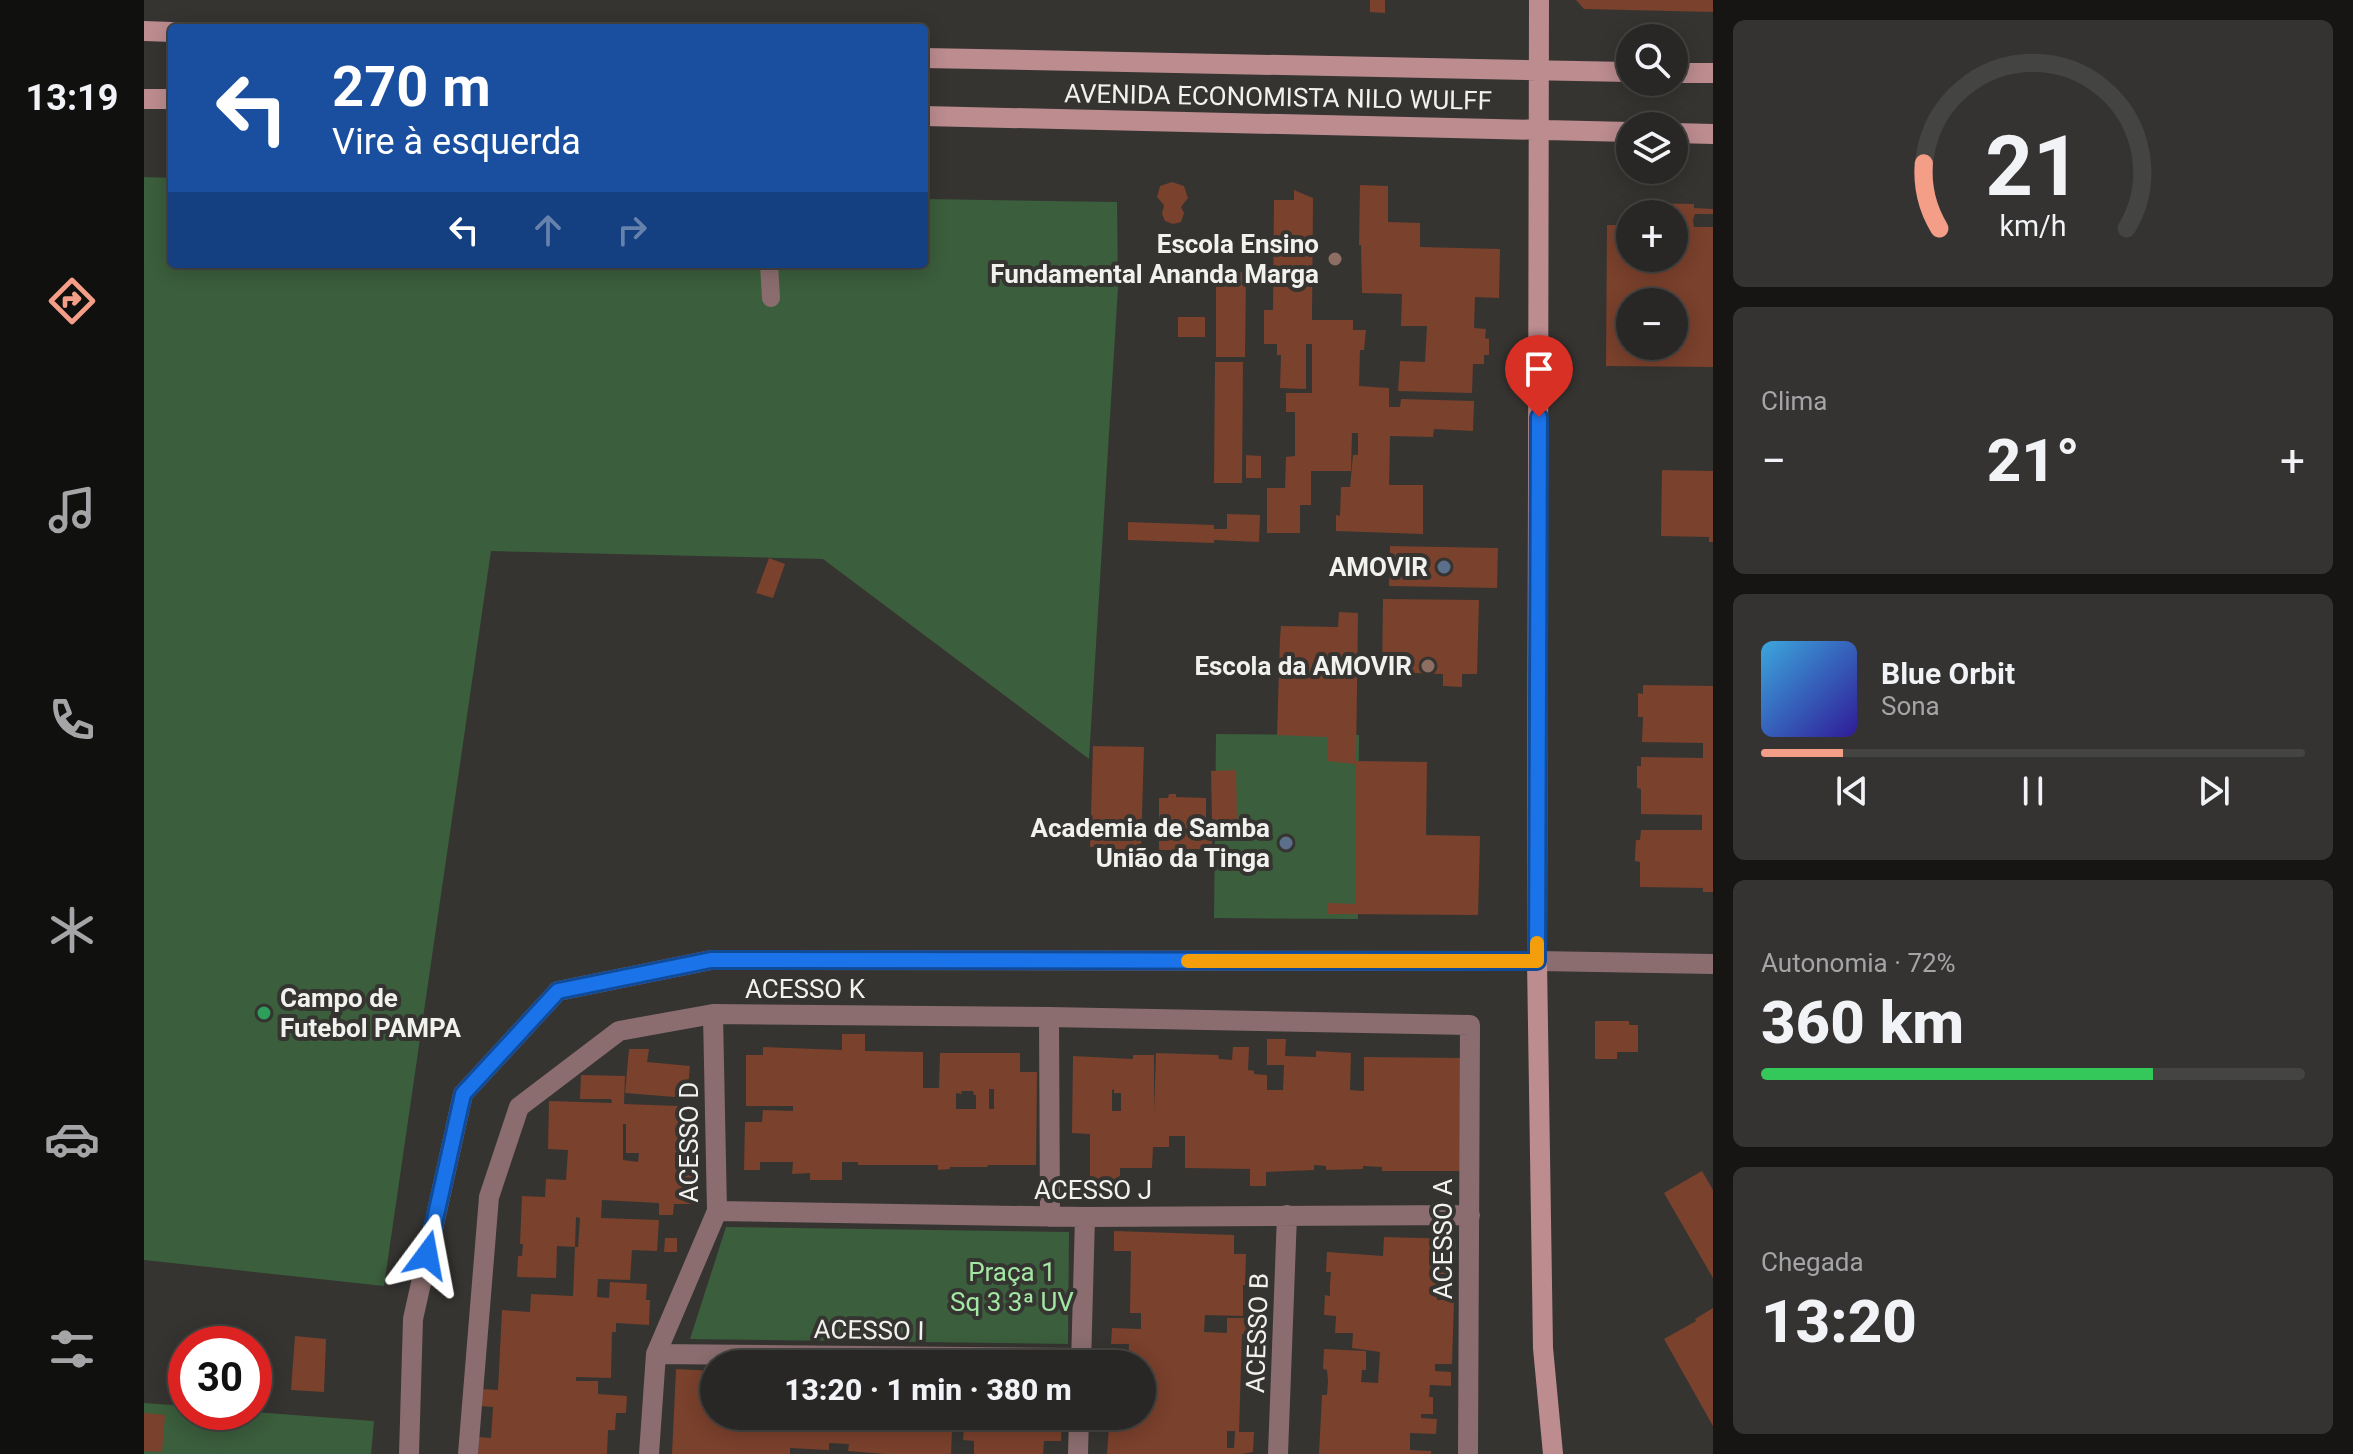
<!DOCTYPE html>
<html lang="pt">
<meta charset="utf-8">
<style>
:root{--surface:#282725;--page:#343332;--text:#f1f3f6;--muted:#a5a5a7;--line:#444442;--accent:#f49e87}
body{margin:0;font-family:Roboto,sans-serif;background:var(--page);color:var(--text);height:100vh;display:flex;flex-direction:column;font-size:30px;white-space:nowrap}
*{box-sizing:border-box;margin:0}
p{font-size:26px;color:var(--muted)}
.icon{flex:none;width:44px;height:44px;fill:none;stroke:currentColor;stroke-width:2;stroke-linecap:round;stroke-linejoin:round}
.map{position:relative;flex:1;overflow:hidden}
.sheet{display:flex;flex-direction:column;gap:20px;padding:20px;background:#161514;width:640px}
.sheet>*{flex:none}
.banner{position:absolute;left:24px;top:24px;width:760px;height:244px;border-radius:8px;box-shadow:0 4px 20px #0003,0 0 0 2px var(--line);background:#1a4fa0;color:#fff;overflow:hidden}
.buttons{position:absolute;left:1472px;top:24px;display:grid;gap:16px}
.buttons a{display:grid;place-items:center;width:72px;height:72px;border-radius:50%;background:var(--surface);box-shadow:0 4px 20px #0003,0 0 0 2px var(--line);font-size:40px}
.speed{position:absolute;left:24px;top:1326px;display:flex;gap:16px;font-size:40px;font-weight:700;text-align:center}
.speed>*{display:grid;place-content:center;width:104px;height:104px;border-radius:50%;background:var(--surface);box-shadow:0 4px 20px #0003,0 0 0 2px var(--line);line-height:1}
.speed .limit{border:12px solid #d22;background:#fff;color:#111}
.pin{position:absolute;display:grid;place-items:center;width:68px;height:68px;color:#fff;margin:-82px -34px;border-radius:50% 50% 50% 0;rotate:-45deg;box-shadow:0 0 8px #0007}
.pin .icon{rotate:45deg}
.me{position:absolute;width:88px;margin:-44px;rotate:13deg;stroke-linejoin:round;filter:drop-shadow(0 0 6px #0008)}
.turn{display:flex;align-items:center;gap:28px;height:168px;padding:0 32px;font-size:36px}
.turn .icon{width:104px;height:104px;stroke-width:2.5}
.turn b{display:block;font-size:56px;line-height:68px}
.lanes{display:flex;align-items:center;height:76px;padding:0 32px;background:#0003;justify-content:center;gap:40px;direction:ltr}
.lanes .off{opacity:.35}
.big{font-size:60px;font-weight:800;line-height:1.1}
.sheet .tile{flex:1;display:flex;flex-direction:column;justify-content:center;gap:12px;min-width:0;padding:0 28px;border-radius:12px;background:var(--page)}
.sheet .dial{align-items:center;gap:0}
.dial svg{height:208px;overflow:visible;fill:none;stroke:var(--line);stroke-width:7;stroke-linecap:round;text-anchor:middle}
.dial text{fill:var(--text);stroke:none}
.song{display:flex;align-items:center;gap:24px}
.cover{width:96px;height:96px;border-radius:12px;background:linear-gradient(135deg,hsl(200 70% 55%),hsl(250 70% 35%))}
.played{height:8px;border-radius:4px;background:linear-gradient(90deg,var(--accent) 15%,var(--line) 15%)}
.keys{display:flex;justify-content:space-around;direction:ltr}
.heat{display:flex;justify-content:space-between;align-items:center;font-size:44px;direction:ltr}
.charge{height:12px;border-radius:6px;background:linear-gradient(90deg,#34c759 72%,var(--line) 0)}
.trip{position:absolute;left:556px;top:1350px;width:456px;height:80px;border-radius:40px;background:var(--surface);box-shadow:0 4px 20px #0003,0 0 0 2px var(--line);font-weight:800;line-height:80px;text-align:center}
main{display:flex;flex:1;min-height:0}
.tab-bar{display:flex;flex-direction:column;width:144px;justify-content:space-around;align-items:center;background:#10100f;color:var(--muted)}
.tab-bar .icon{width:56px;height:56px}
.tab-bar .selected{color:var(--accent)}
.tab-bar b{font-size:36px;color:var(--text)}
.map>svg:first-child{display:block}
.green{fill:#3b5e3c}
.building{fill:#7a412c;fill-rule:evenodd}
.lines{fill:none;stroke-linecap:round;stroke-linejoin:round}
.lane{stroke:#8b6d6f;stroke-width:18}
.street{stroke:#8b6d6f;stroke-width:20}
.secondary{stroke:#bc8c8f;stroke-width:20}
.route-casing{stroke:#114b97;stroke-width:20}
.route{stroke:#1a73e8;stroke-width:14}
.slow{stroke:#f59e0b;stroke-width:14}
.education-dot{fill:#8d6e63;stroke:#353431;stroke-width:3}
.service-dot{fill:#5c6f8a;stroke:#353431;stroke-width:3}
.leisure-dot{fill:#2e9e5b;stroke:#353431;stroke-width:3}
.labels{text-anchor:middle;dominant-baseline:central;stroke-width:8;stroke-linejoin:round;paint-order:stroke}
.street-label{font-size:26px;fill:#f1f1ef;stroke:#353431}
.poi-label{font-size:26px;font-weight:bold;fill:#f1f1ef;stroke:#353431;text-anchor:end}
.park-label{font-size:26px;fill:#a2e7a4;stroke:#353431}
</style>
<main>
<nav class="tab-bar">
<b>13:19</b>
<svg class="icon selected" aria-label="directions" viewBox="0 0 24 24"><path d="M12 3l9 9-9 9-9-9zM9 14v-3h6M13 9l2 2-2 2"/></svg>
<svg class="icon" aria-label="music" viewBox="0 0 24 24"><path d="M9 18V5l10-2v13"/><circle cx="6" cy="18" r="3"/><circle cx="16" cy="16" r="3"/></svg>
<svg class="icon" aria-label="phone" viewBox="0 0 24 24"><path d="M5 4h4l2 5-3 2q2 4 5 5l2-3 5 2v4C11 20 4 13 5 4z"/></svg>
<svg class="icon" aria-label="climate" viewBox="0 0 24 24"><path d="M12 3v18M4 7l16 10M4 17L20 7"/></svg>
<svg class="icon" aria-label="car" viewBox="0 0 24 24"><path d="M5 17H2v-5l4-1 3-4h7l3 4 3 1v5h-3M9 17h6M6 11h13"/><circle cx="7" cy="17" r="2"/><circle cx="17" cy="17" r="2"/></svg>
<svg class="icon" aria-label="filters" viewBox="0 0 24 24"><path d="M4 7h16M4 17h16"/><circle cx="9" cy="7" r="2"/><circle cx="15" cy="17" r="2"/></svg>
</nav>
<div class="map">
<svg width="1569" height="1454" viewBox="0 0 1569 1454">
<rect width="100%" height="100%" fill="#353431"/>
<path class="green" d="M0 177 28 178V264H780V199L973 202 974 287 945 759 679 559 347 551 240 1286 0 1260Z
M1072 734 1215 735 1214 919 1070 918Z
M582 1227 925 1232 924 1344 546 1339Z
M0 1403 42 1406V1412H110L230 1421 227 1454H0Z"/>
<path class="building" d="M1226 0H1241V13L1226 12Z
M1432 0H1569V12L1440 9Z
M1028 182 1040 186 1044 198 1037 207 1040 213 1037 222 1029 224 1021 221 1018 214 1020 205 1013 197 1016 186Z
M1216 185 1244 186V222L1276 223V247L1356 249 1355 298 1331 297 1330 328 1342 329 1341 338 1345 339V355H1340V364H1329L1328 393 1254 391 1256 361 1281 362 1283 326H1257L1258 294 1218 293 1217 245H1215Z
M1150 190 1169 198 1168 320H1209V330H1222L1220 350H1216L1215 386 1245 388V407H1256L1257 399 1330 401 1329 431 1290 429 1289 437 1246 436 1245 485H1279V534L1192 531V515L1196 516 1197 487H1206L1209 455H1214V433H1208L1207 471H1167V505H1156V533H1123V488H1141L1142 457 1151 456V412H1142V393H1168V344H1162V389L1136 388 1137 355H1133V344H1120V310H1129L1130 200H1150Z
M1493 203 1550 204V208L1569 209V214H1551L1549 220 1550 227H1569V367L1462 366 1463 225H1486V258H1530V214H1493ZM1486 302H1530V346H1486Z
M1080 272H1102L1101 357H1072V273H1080Z
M1034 317H1061V337H1034Z
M1071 362H1099L1098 483H1070Z
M1102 455 1117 456V478H1102Z
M1518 470 1569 471V542H1565V537L1517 536Z
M1083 514 1116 515 1115 542 1070 540V543L984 540V522L1070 525V529H1083Z
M1246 546 1354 548 1353 588 1245 586Z
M625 558 641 564 629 598 612 593Z
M1239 599 1335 600 1333 674H1318V687L1299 686V674L1238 672Z
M1195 612 1214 613 1212 761 1283 762 1282 835 1336 836 1334 915 1184 914V903L1211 904 1212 764 1183 761V737L1133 735 1136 638 1137 626 1194 627Z
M1499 685 1569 686V892H1559V888L1496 887V862L1491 861V855L1492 840H1496L1497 830H1558V815L1497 814V789L1493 788V766H1497V757L1559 758V743L1498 742 1499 717H1494V693L1499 694Z
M949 746 1000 747 997 849H980V854L960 853V847H946Z
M1092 770 1093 822H1068L1067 771Z
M1025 794H1032V797L1062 798V828H1068V849H1042L1043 854H1037V850H1015V798H1024Z
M1451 1021H1485V1025H1494V1052H1473V1059H1451Z
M698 1034H721V1051L779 1052V1088H795L796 1053H876V1072H893L892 1165H844L843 1167H806V1169L794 1170V1165H714V1162H698V1180H666V1173L648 1174 649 1162H616V1170H600L601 1122H618L619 1110 649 1111V1106H602V1055H619V1047L698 1050ZM845 1089H850V1109H845ZM817 1091H829L830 1095H832V1109H812V1093L818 1094Z
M1123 1039H1142L1141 1056 1172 1057V1051L1207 1053 1206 1090 1220 1091V1057L1318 1058 1317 1171H1238V1167L1219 1166V1169L1182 1170V1166L1170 1165V1170L1122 1172V1186H1106V1169L1041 1168V1136H1025V1147H1009L1008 1168H976V1184H946V1134L928 1133 929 1056 989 1059V1055H1010V1112L1012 1053 1074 1055 1075 1059 1088 1060 1089 1047H1105L1104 1070 1110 1071V1074L1123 1075V1090H1139L1140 1065H1123ZM970 1089V1093H977V1111H968V1090Z
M485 1049H505L503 1062 546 1066 543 1098 481 1093Z
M437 1075 481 1076 480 1104 534 1106V1123H537L536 1155 551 1156 549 1204H530L529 1215H515V1203L458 1200 457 1218 515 1220 513 1251 488 1250 486 1280 454 1279 453 1297 465 1298 466 1282 503 1284 502 1300H506L505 1325 472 1323V1332H468L467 1378 432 1377V1381H454V1394L483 1396 482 1413H472L471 1430H464L463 1454H334L335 1437 347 1438 349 1407 336 1406 337 1389 354 1390 358 1310 386 1312 387 1294 429 1296 431 1247H434L436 1218 432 1217 431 1247 413 1246 412 1278 373 1277 374 1256H378L379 1244H376L378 1196 401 1197 402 1179 422 1180 424 1150 404 1149 405 1101 468 1103 467 1099H436ZM479 1124H482V1153H495L494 1162 479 1160Z
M1558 1171 1569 1190V1278L1520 1193Z
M970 1231 1090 1235V1254H1102L1101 1285H1099V1316L1061 1315 1060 1332 1083 1333V1318H1108V1334H1098L1095 1432H1110L1109 1452 1098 1454H963L965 1426H981V1416H998V1364H984L985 1344H967L968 1328 997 1329V1313H986L987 1251H970ZM1083 1431H1091L1090 1448H1083Z
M1240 1237 1312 1239 1310 1274H1293V1300H1310L1308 1364H1291V1371L1307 1372V1386L1286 1385 1285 1397H1289V1414H1277V1418L1293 1419 1292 1434 1266 1433V1450L1287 1451V1454H1175L1178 1395H1183L1184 1381 1183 1370 1179 1369 1180 1349 1222 1351V1370H1218L1217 1382 1234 1383 1236 1352 1208 1348 1209 1333H1191L1192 1316 1180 1315 1181 1295 1186 1296V1284L1187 1272H1182L1183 1252 1239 1256Z
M521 1238H533V1252H520Z
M1569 1308V1426L1520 1339 1552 1321 1551 1319Z
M151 1336 182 1339 180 1392 147 1390Z
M532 1369 570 1371V1416H708L707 1427H724V1416H804L803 1431H808L807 1454H741L704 1451 705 1444 685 1443V1450L646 1448V1454H528Z
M0 1413 21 1415 18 1452 0 1451Z
M821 1416H918L917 1441H900L899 1454H830V1441L819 1440Z"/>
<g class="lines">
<path class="lane" d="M625 264 627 298"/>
<path class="street" d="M905 1017 906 1217
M573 1211 941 1217 1326 1215
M512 1354 937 1358
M937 1364 941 1217
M265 1454 269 1319 319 1094 414 991 567 960 1393 961 1569 964
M324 1454 345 1197 375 1107 475 1031 569 1014 905 1017 1326 1025 1324 1454
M505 1454 512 1354 573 1211 569 1014
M934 1454 935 1416
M1134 1454 1143 1215"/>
<path class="secondary" d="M1395 0 1393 961 1399 1348 1409 1454
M0 31 28 32
M780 58 1486 72
M1530 73H1569
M0 99H28
M780 116 1486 132
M1530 133 1569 134"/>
</g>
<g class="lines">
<defs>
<path id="route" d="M283 1255 319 1094 414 991 567 960 1393 961 1395 417"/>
</defs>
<use href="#route" class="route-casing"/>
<use href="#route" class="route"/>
<path class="slow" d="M1044 961H1393V943"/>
</g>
<g class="education-dot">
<circle cx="1191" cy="259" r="8"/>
<circle cx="1284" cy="666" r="8"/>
</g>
<g class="service-dot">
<circle cx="1300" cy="567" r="8"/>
<circle cx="1142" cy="843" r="8"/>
</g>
<circle class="leisure-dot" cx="120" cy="1013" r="8"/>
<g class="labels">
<g class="street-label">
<text transform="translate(1134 97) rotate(1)">AVENIDA ECONOMISTA NILO WULFF</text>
<text x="661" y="989">ACESSO K</text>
<text transform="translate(545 1142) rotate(-90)">ACESSO D</text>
<text x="949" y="1190">ACESSO J</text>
<text transform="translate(1299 1239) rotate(-90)">ACESSO A</text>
<text transform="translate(725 1330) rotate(1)">ACESSO I</text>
<text transform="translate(1113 1333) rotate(-88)">ACESSO B</text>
</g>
<g class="poi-label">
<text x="1175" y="244">Escola Ensino<tspan x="1175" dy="30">Fundamental Ananda Marga</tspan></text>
<text x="1284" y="567">AMOVIR</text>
<text x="1268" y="666">Escola da AMOVIR</text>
<text x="1126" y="828">Academia de Samba<tspan x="1126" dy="30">União da Tinga</tspan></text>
<text x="136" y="998" text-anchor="start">Campo de<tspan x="136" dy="30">Futebol PAMPA</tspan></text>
</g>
<g class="park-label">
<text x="868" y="1272">Praça 1<tspan x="868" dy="30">Sq 3 3ª UV</tspan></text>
</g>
</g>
</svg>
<div class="buttons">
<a><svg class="icon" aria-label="search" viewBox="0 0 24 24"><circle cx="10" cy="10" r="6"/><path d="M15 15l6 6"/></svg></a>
<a><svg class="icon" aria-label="layers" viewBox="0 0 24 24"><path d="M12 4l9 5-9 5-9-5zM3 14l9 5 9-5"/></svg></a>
<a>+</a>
<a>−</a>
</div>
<div class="speed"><div class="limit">30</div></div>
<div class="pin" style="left:1395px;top:417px;background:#d93025"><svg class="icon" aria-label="arrive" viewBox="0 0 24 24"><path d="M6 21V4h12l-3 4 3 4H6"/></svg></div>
<svg class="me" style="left:283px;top:1255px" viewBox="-20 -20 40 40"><path d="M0-17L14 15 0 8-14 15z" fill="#1a73e8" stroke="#fff" stroke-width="4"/></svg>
<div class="trip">13:20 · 1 min · 380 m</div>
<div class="banner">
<div class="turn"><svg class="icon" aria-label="left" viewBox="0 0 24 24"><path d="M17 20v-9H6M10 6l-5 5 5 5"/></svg><div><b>270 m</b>Vire à esquerda</div></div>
<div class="lanes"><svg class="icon" aria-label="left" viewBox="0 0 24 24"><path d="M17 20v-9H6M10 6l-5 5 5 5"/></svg><svg class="icon off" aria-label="ahead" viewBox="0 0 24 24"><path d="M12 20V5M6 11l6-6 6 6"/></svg><svg class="icon off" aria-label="right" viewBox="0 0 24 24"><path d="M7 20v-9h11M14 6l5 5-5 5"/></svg></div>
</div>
</div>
<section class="sheet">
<div class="tile dial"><svg viewBox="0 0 100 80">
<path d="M14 69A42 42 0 1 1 86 69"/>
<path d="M14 69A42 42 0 0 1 8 44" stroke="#f49e87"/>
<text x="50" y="56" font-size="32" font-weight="700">21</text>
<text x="50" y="72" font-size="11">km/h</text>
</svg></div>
<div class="tile"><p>Clima</p>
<div class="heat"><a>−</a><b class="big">21°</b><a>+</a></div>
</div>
<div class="tile">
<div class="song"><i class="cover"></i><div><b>Blue Orbit</b><p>Sona</p></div></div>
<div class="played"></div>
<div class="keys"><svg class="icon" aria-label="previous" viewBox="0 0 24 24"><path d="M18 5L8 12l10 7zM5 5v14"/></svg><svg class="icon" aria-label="pause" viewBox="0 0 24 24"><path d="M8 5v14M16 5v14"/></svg><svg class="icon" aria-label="next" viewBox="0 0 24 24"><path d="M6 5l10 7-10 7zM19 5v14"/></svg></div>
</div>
<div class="tile"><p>Autonomia · 72%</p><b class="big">360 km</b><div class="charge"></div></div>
<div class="tile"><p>Chegada</p><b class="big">13:20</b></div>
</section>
</main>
